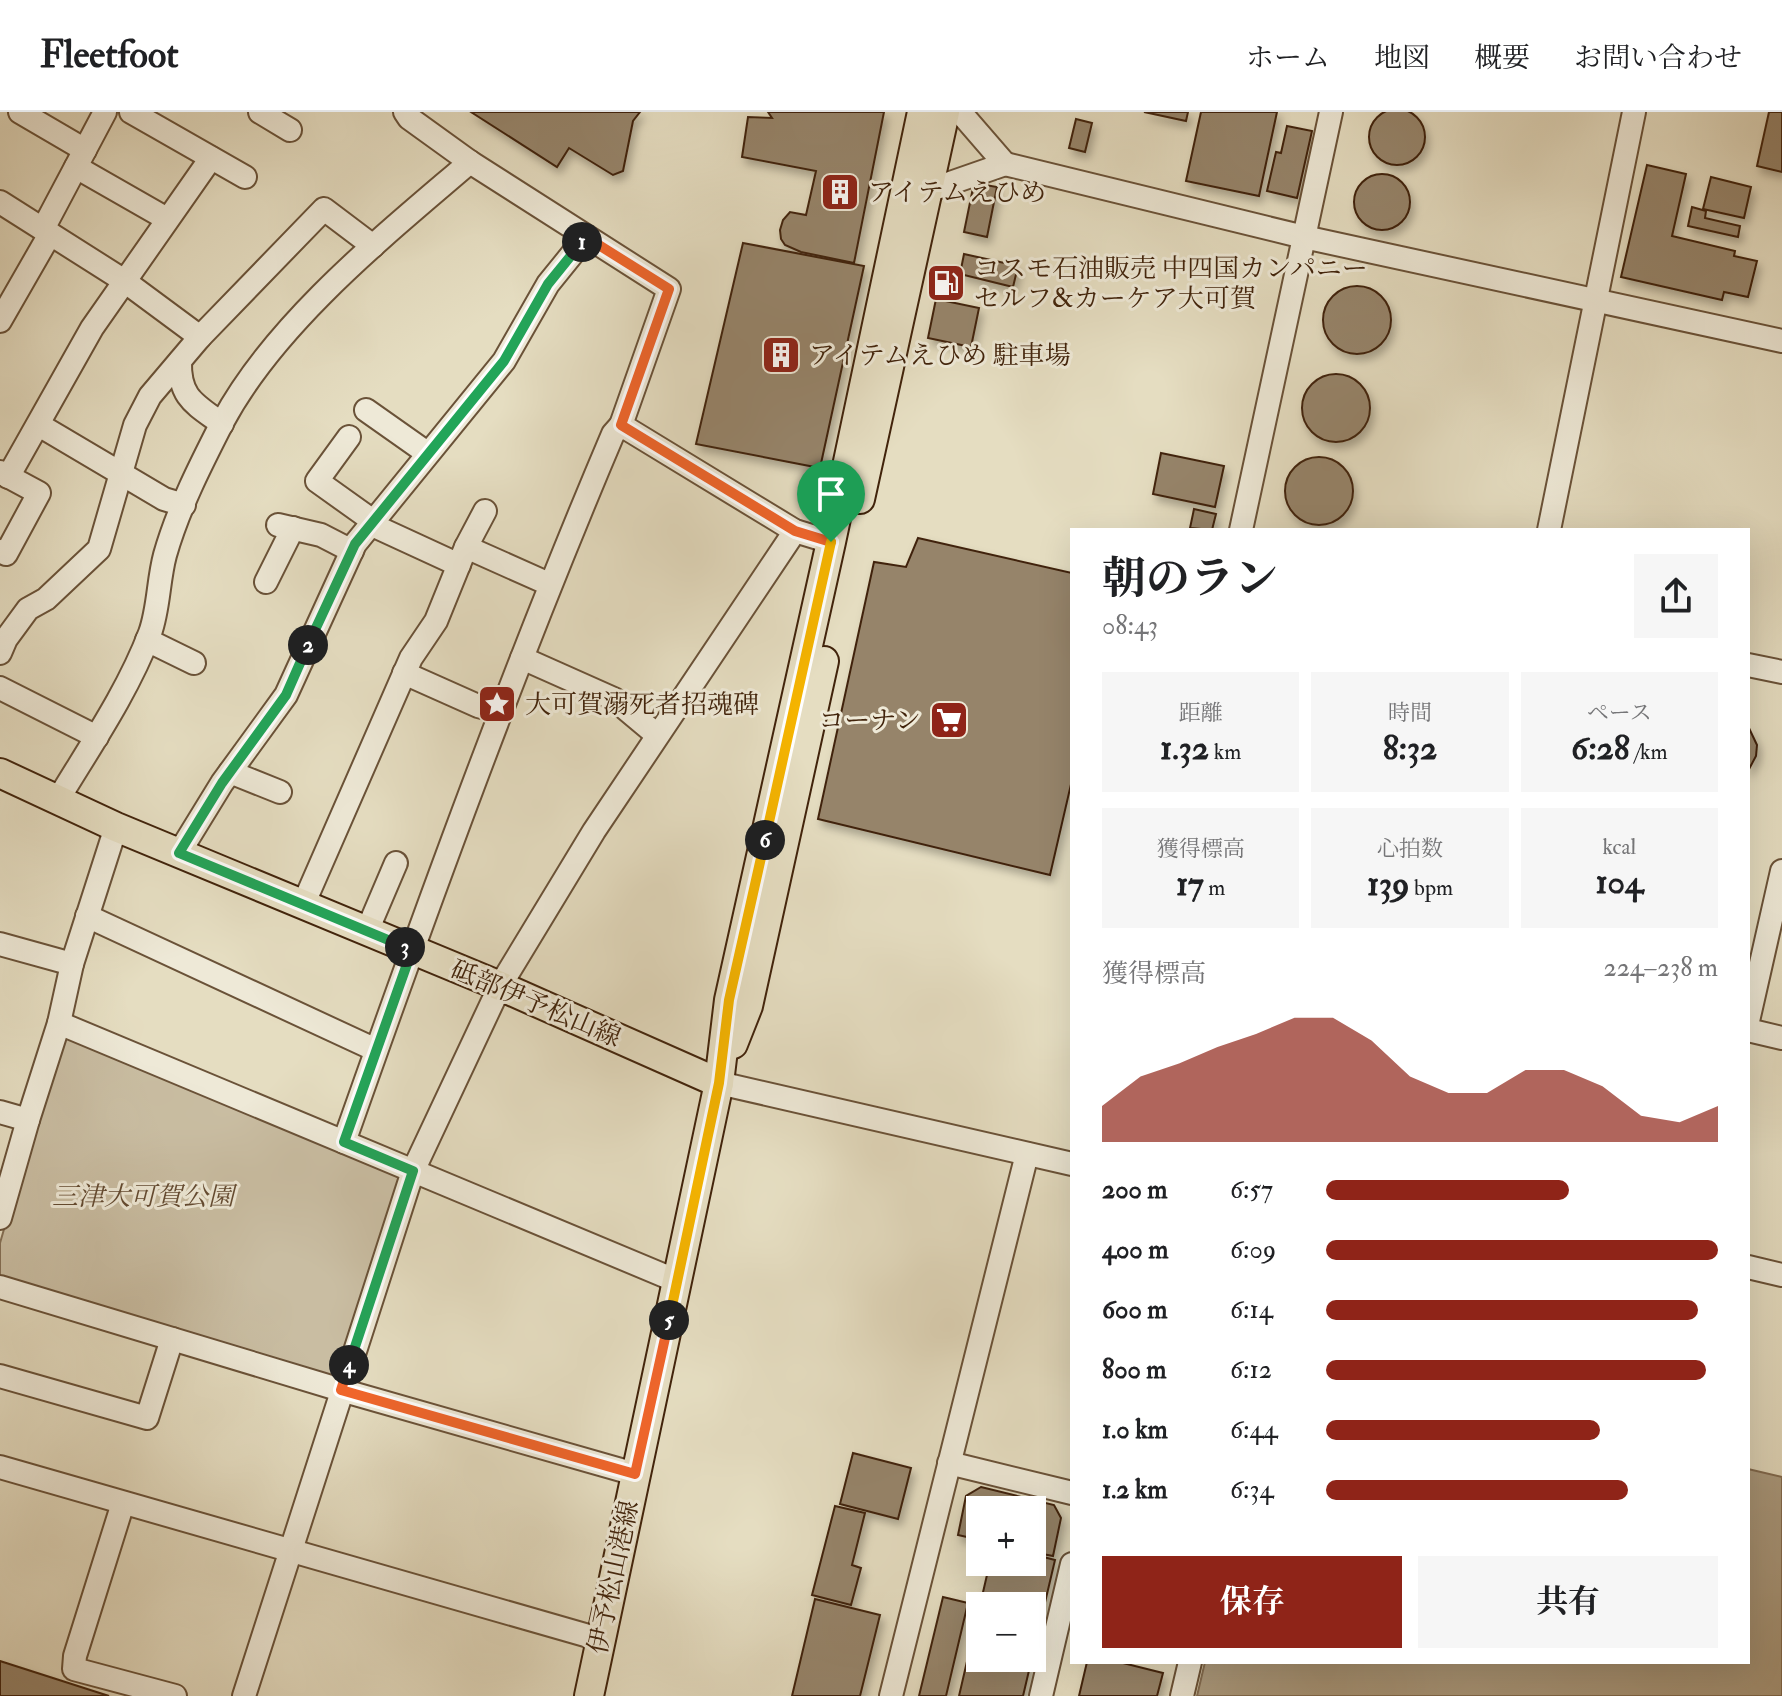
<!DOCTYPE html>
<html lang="ja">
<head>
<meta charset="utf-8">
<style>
  body { margin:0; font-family:"IM FELL Double Pica","Noto Serif JP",serif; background:#f6f6f6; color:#202124; height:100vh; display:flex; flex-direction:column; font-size:30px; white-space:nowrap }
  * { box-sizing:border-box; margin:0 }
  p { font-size:26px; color:#757577 }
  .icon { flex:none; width:44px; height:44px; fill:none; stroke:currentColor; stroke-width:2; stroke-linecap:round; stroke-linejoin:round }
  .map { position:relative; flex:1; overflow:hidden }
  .sheet { position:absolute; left:1070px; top:416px; width:680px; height:1136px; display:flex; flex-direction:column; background:#fff; border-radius:0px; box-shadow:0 8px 32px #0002 }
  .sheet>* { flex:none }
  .tools { position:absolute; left:966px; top:1384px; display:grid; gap:16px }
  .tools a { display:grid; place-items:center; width:80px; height:80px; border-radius:0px; background:#fff; box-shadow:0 8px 32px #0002; font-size:40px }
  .pin { position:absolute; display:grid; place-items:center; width:68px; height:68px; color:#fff; margin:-82px -34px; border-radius:50% 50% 50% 0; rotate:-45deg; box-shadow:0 0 8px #0007 }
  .pin .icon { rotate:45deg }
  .km { position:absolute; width:40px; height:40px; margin:-20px; border-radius:50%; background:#222; color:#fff; font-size:22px; line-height:40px; text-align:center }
  .round { display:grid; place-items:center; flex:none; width:84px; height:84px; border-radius:0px; background:#f6f6f6 }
  .summary { display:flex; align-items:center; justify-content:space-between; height:136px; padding:0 32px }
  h1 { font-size:44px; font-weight:700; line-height:60px }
  .figures { display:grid; grid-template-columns:repeat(3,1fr); gap:12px; height:136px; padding:8px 32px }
  .figures div { display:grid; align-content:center; border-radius:0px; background:#f6f6f6; text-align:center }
  .figures b { font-size:34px; font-weight:700 }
  .figures small { font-size:22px; font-weight:400 }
  .figures p { font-size:22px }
  .chart { height:224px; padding:16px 32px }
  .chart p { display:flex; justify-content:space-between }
  .chart svg { width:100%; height:144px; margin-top:8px; fill:#8f2418; opacity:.7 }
  .primary-button { display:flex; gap:16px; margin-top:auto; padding:16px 32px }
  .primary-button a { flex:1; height:92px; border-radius:0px; background:#8f2418; color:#fff; font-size:32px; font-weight:700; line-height:92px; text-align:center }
  .primary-button a+a { background:#f6f6f6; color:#202124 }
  ul { padding:0 32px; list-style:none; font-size:26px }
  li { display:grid; grid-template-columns:128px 96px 1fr; align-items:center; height:60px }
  li i { height:20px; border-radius:10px; background:#8f2418 }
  header { display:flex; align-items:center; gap:48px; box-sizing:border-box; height:112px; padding:0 40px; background:#fff; border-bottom:2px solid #e0e0e0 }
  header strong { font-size:38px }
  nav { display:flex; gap:44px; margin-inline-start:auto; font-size:28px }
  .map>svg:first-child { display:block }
</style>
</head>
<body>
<header>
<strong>Fleetfoot</strong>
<nav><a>ホーム</a><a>地図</a><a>概要</a><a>お問い合わせ</a></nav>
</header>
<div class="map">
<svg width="1782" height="1584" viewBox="0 0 1782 1584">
  <defs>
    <filter id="shadow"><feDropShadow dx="3.5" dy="6" stdDeviation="4" flood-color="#0004"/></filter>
  </defs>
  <rect width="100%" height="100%" fill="#e5ddc1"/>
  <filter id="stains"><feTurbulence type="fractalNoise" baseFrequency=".0025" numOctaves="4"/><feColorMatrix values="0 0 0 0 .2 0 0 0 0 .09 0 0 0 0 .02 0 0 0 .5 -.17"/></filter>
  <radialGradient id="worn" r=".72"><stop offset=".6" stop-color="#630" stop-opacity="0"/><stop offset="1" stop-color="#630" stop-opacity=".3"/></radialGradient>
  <polygon fill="#c9bda2" stroke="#857056" stroke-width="2" points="62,917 407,1062 338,1271 0,1170 0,1131"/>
  <polygon fill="#ad9e83" stroke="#826d53" stroke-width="2" points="1748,1357 1782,1365 1782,1584 1197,1584 1205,1550 1748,1550"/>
  <g fill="#96846a" stroke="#41230b" stroke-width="2" fill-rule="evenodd" filter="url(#shadow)">
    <circle cx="1397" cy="25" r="28"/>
    <polygon points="471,0 640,0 633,9 623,59 613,63 569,36 557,55"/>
    <polygon points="768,0 884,0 854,151 801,140 785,133 781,127 780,118 783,108 790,100 806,103 816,59 742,45 748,5 772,6"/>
    <polygon points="1144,0 1188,0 1186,9"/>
    <polygon points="1201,0 1277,0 1259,84 1186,69"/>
    <polygon points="1769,0 1782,0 1782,60 1757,54"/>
    <polygon points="1076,7 1092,11 1085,40 1069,36"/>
    <polygon points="1287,14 1312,19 1297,86 1267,79 1276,40 1281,41"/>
    <polygon points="1647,53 1686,62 1672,124 1735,139 1734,144 1757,149 1748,185 1724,180 1722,188 1621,165"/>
    <circle cx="1382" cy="90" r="28"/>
    <polygon points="1711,65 1751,75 1744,106 1703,97"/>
    <polygon points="974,71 997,75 987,125 964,120"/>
    <polygon points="1692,95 1706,99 1705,106 1740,114 1738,125 1688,114"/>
    <polygon points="743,131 864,154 820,356 696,332"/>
    <polygon points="964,142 1018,154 1013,175 960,162"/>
    <circle cx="1357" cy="208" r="34"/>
    <polygon points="936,187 979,196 971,235 928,226"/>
    <circle cx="1336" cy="296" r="34"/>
    <polygon points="1161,341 1224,354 1215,395 1153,382"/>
    <circle cx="1319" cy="379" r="34"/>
    <polygon points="1194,397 1216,402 1212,418 1190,416"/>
    <polygon points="918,426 1072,461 1072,668 1050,763 818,707 874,450 906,455"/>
    <polygon points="1748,614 1757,633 1756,644 1748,659"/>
    <polygon points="853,1341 911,1356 898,1407 840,1392"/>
    <polygon points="981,1375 1054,1393 1061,1406 1053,1444 1032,1440 1032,1398 980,1398 980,1428 958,1423 966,1384"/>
    <polygon points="835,1394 865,1401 852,1453 861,1456 851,1493 812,1483"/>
    <path d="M1032,1442L1055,1448L1023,1584H959L990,1450H1032ZM980,1494H1032V1546H980Z"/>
    <polygon points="943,1485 968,1491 946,1584 919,1584"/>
    <polygon points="815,1487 880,1503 860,1584 792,1584"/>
    <polygon points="0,1549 109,1584 0,1584"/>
    <polygon points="1087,1550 1119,1550 1163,1561 1157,1584 1079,1584"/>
  </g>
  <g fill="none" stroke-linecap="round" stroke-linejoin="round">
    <g stroke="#6a5238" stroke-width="26">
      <g id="minor">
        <polyline points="20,0 85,38"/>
        <polyline points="131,0 245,65"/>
        <polyline points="260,0 290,18"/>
        <polyline points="405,0 409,6 470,50 669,177 621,313 795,419 831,430"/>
        <polyline points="1005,52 1304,125 1782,229"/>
        <polyline points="76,55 167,107"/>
        <polyline points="928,75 939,75 1005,52 960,0"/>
        <polyline points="0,90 123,168 200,225 150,284 135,313 99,437 46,487 28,497 6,527 0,541"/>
        <polyline points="43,117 105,0"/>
        <polyline points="0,209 50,122"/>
        <polyline points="200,225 324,97 373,134"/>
        <path d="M180,249C179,286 195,292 222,312"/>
        <polyline points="366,298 427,341"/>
        <polyline points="39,313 164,387 184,393"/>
        <polyline points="349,325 317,369 373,409"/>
        <polyline points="0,360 39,381 6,442 0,439"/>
        <polyline points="8,365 92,216 211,46"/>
        <polyline points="370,412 459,453"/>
        <polyline points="278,413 321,423 352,439"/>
        <polyline points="1241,418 1331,0"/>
        <polyline points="1549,418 1634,0"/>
        <polyline points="466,435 549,472"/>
        <polyline points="266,470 293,416"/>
        <polyline points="147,528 194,551"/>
        <polyline points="522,546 614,587 657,623"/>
        <polyline points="1748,553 1782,560"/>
        <polyline points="404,561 478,594 501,600"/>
        <polyline points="0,576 97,625"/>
        <polyline points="230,660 280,680"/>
        <path d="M59,686C91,633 128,579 150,521C159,496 158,469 165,443C178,397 201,352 223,309C276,210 385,123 470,50"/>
        <polyline points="179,741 222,671 286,583 355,432 504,249 548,172 586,125"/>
        <polyline points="303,793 411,546 436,509 466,435 485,399"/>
        <polyline points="87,804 376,938"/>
        <polyline points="367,819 396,751"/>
        <polyline points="0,832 72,852"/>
        <polyline points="1748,909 1782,759"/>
        <polyline points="59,911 677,1169"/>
        <polyline points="1748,918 1782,926"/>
        <polyline points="719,971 1072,1052"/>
        <polyline points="0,1000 28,1008"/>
        <path d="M344,1030C428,792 514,555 613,322L621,313"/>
        <polyline points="0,1106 28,1008 59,911 72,852 116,715"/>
        <polyline points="1748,1155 1782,1163"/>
        <polyline points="0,1175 341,1278 635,1362"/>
        <polyline points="0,1264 147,1306 172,1227"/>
        <polyline points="949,1351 1072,1381"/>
        <polyline points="0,1355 599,1527"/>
        <polyline points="123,1391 75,1544 74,1557 175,1584"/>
        <polyline points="244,1584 413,1059 500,874 594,719 795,419"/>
        <polyline points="891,1584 1027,1042"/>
        <polyline points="1041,1584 1072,1452"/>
        <polyline points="1182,1584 1190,1550"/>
      </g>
    </g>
    <g stroke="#41230b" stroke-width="32">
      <g id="major">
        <polyline points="860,387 945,0"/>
        <polyline points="0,661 116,715 500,874 719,971"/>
        <polyline points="733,932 748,894 824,549"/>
        <polyline points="589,1584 719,971 729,888 831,430 922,0"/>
      </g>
    </g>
    <use href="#minor" stroke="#eee9d7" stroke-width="22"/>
    <use href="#major" stroke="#e5ddc1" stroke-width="28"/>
  </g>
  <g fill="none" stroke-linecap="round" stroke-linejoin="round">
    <g stroke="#fff" stroke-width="16">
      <polyline id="split-1" points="582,130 586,125 669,177 621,313 795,419 831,430"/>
    </g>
    <g stroke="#fff" stroke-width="16">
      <polyline id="split-2" points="308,533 355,432 504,249 548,172 582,130"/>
    </g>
    <g stroke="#fff" stroke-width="16">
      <polyline id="split-3" points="308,533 286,583 222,671 179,741 405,835"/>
    </g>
    <g stroke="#fff" stroke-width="16">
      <polyline id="split-4" points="349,1253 413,1059 344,1030 412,838 405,835"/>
    </g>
    <g stroke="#fff" stroke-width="16">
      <polyline id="split-5" points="349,1253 341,1278 635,1362 669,1208"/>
    </g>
    <g stroke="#fff" stroke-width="16">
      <polyline id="split-6" points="669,1208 719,971 729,888 765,728"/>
    </g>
    <g stroke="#fff" stroke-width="16">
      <polyline id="split-7" points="765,728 831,430"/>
    </g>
    <use href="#split-1" stroke="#f0652b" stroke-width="10"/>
    <use href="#split-2" stroke="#22a559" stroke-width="10"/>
    <use href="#split-3" stroke="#22a559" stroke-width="10"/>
    <use href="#split-4" stroke="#22a559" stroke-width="10"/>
    <use href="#split-5" stroke="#f0652b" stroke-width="10"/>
    <use href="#split-6" stroke="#f5b400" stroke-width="10"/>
    <use href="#split-7" stroke="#f5b400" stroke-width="10"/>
  </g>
  <defs>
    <g id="building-square" transform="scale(2)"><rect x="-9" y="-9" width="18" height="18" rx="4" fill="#8f2418" stroke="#eee9d7"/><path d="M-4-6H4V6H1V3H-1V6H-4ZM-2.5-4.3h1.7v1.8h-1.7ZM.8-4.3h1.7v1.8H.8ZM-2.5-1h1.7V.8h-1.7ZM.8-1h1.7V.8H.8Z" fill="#fff"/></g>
    <g id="fuel-square" transform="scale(2)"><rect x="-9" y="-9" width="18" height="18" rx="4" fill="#8f2418" stroke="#eee9d7"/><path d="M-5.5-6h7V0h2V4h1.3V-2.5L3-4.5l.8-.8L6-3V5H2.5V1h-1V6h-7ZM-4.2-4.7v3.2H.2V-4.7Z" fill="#fff"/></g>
    <g id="sight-square" transform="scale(2)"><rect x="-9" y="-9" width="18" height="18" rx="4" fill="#8f2418" stroke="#eee9d7"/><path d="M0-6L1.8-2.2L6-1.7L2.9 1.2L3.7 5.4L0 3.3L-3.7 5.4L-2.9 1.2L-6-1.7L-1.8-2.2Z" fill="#fff"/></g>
    <g id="supermarket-square" transform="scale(2)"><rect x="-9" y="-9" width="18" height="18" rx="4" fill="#8f2418" stroke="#eee9d7"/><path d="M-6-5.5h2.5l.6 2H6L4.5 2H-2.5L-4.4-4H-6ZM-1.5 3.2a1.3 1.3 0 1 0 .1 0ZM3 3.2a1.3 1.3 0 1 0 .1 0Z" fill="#fff"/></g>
  </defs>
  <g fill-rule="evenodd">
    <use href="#building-square" x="840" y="80"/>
    <use href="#fuel-square" x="946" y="171"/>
    <use href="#building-square" x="781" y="243"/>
    <use href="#sight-square" x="497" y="592"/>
    <use href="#supermarket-square" x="949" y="608"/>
  </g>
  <g text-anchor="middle" stroke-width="6" stroke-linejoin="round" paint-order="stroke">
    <g font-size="26" fill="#41230b" stroke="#eee9d7" text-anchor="start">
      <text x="868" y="89">アイテムえひめ</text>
      <text x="974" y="165">コスモ石油販売 中四国カンパニー<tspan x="974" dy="30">セルフ&amp;カーケア大可賀</tspan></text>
      <text x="809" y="252">アイテムえひめ 駐車場</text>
      <text x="525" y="601">大可賀溺死者招魂碑</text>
      <text x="921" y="617" text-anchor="end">コーナン</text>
    </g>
    <g font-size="26" fill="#41230b" stroke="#eee9d7">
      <text transform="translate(536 891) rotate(23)" y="9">砥部伊予松山線</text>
      <text transform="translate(613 1465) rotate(-78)" y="9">伊予松山港線</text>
    </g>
    <g font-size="26" font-style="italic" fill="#634a31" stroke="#eee9d7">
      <text x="143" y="1093">三津大可賀公園</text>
    </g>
  </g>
  <rect width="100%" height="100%" filter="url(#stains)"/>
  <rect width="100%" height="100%" fill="url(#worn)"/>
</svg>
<div class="tools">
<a>+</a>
<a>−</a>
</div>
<div class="pin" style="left:831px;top:430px;background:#1e9e55"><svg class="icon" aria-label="arrive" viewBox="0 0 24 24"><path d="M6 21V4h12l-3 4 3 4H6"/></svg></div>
<b class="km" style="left:582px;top:130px">1</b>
<b class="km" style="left:308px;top:533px">2</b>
<b class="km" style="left:405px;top:835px">3</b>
<b class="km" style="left:349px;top:1253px">4</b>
<b class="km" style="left:669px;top:1208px">5</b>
<b class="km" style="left:765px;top:728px">6</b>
<section class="sheet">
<div class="summary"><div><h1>朝のラン</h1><p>08:43</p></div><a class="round"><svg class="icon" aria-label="share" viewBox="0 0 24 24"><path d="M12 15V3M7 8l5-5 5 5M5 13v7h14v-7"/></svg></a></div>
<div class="figures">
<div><p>距離</p><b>1.32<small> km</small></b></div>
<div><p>時間</p><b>8:32</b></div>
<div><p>ペース</p><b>6:28<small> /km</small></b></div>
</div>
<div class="figures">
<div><p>獲得標高</p><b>17<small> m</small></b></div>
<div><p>心拍数</p><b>139<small> bpm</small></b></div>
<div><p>kcal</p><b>104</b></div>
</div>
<div class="chart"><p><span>獲得標高</span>224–238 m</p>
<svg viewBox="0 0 160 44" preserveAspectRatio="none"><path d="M0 44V33L10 24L20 20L30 15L40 11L50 6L60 6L70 13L80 24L90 29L100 29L110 22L120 22L130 27L140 36L150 38L160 33V44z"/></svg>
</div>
<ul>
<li><b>200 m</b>6:57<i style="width:62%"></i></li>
<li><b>400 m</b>6:09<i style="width:100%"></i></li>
<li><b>600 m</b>6:14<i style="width:95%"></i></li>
<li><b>800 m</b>6:12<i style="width:97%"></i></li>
<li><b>1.0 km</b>6:44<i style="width:70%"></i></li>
<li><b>1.2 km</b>6:34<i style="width:77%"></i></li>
</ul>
<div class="primary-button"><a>保存</a><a>共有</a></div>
</section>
</div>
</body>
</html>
